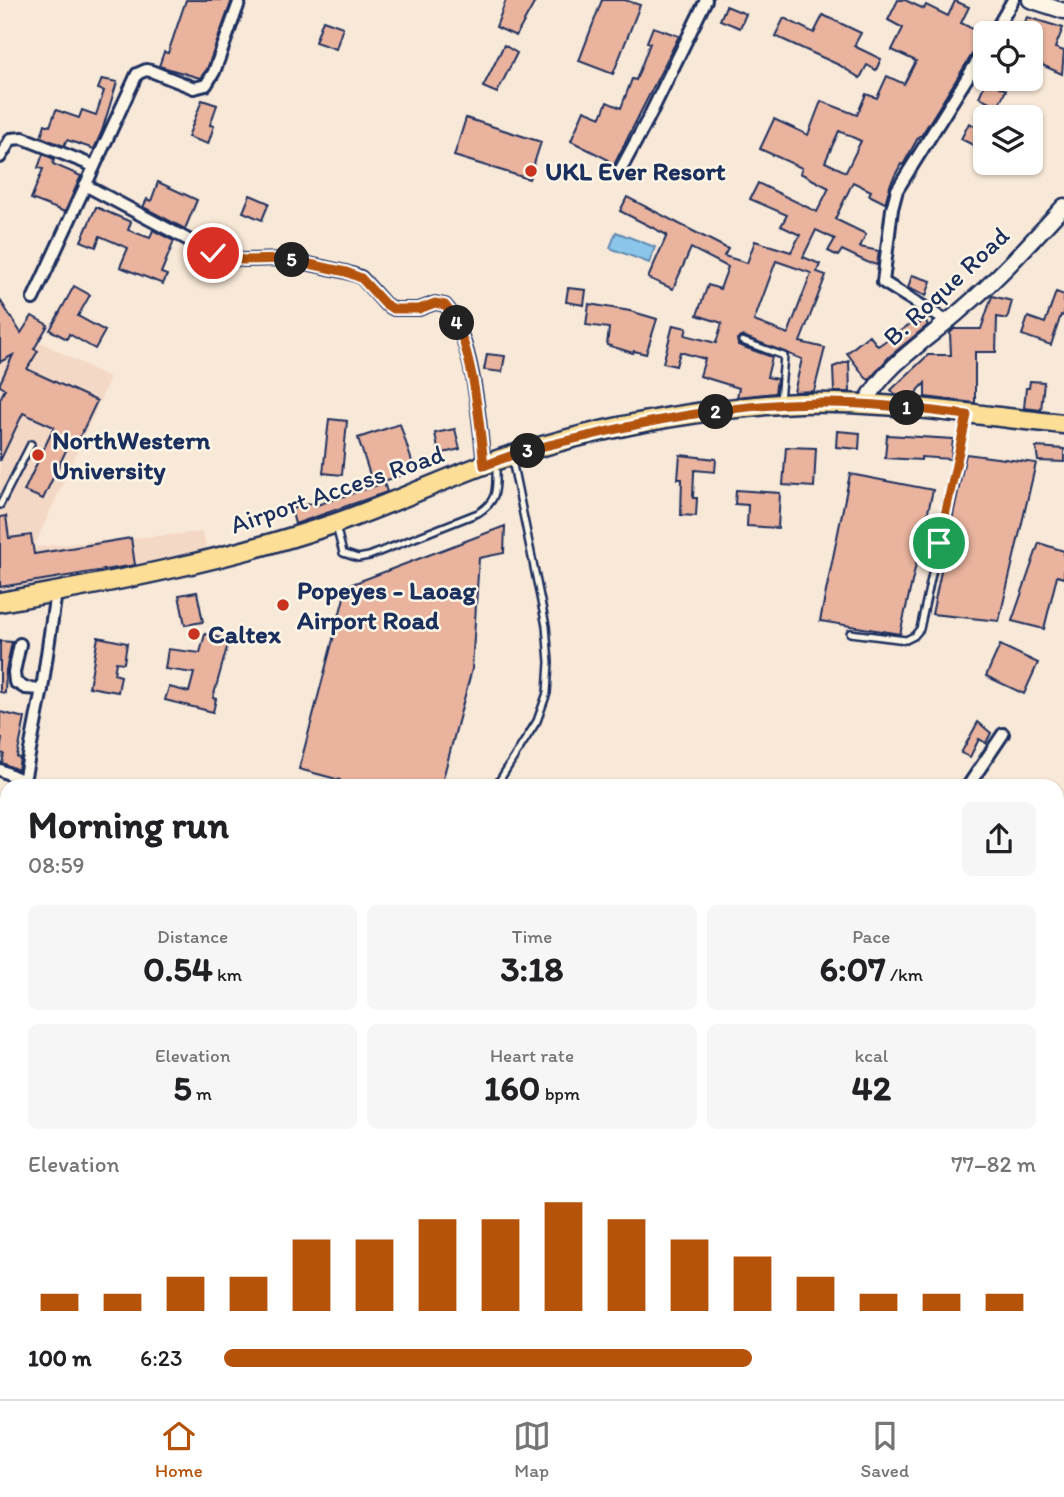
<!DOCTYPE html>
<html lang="en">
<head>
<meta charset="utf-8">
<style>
  body { margin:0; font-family:Itim,sans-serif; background:#f6f6f6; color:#202124; height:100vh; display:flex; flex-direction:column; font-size:26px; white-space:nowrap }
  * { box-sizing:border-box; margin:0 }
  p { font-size:23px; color:#757577 }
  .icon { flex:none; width:38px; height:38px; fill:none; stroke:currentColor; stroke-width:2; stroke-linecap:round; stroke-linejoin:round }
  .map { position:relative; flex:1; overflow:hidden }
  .side { position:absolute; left:0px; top:779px; width:1064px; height:621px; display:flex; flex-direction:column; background:#fff; border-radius:21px 21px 0 0; box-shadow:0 2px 5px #0004 }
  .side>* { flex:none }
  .fabs { position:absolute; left:973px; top:21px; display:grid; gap:14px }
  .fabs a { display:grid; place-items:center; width:70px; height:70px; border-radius:10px; background:#fff; box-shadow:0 2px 5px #0004; font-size:35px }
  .pin { position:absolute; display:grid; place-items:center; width:60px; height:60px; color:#fff; margin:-30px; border:4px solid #fff; border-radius:50%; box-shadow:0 2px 7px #0007 }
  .km { position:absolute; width:35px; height:35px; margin:-18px; border-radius:50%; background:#222; color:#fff; font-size:19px; line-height:35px; text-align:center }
  .round { display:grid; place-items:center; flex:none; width:74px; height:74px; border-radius:10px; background:#f6f6f6 }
  .head { display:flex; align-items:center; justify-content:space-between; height:119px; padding:0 28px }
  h1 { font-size:38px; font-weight:700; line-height:52px }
  .stats { display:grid; grid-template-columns:repeat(3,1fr); gap:10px; height:119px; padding:7px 28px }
  .stats div { display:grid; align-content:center; border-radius:10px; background:#f6f6f6; text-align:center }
  .stats b { font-size:35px; font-weight:700 }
  .stats small { font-size:19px; font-weight:400 }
  .stats p { font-size:19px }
  .chart { height:196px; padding:14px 28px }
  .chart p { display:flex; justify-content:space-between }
  .chart svg { width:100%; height:126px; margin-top:7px; stroke:#b45309; stroke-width:6 }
  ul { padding:0 28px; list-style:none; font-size:23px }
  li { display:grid; grid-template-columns:112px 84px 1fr; align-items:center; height:52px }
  li i { height:18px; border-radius:9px; background:#b45309 }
  .tabs { display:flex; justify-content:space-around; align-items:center; height:98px; border-top:2px solid #e0e0e0; background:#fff; font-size:19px; color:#757577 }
  .tabs a { display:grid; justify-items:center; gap:4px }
  .tabs .active { color:#b45309 }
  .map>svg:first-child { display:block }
</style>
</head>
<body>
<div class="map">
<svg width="1064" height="1399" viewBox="0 0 1064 1399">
  <rect width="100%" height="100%" fill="#f8e8d7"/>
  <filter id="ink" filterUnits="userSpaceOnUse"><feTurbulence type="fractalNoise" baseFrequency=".0143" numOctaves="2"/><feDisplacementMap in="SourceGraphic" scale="14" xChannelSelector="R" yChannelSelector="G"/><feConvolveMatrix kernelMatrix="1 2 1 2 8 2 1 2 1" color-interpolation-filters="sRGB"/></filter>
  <g filter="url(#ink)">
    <polygon fill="#f4d8c6" points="0,306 6,309 21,332 110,378 34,547 202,532 207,549 113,572 0,592"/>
    <polygon fill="#8bc5ea" stroke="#5e89b2" stroke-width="2" points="616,232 655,247 649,263 610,248"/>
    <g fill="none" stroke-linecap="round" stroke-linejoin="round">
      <g stroke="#5e89b2" stroke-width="3.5">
        <polyline points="1057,1249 1064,1250"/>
        <polyline points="507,1399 519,1393"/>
      </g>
    </g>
    <g fill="#e9b39e" stroke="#1b2f5e" stroke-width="2" fill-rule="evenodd">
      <polygon points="186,0 232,0 207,69 200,78 159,66 164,52 168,53"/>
      <polygon points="506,0 536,0 516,36 496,27"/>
      <polygon points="602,0 625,0 640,5 613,74 579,61"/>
      <path d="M898,0H905L924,9L926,5L948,16L955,1L969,7L961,23L985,35V39L978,45L921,136H919L903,165L901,164L891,183L885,203L869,195L871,191L853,182L835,219L866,234L860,247L879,251L877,265L867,262L842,250L838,256L828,251L835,239L816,230L803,257L820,264L817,272L826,275L800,342L825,348L814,391L794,392L802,359L743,336L737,339L738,345L772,357L767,377L777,379L775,393L737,397L739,388L700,376L705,359L680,352L676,366L663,363L673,325L687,328L685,335L716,343L722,323L697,315L708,285L720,289L728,267L691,248L673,289L648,278L667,235L620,211L627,197L728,249L724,256L747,263L755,241L791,252L800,235L781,226L787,215L750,199L758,183L817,212L829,188L800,173L802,168L760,149L774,119L808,135L821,101L857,115L866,94L877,98L887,76L904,84L916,61L892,50L903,28L888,20ZM839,131L861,141L846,172L825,162ZM776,261L811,273L788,334L754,321Z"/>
      <polygon points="726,6 746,14 740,28 720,20"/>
      <polygon points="823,15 861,33 854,46 881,59 876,70 867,65 860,78 839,65 775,36 784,18 814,33"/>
      <polygon points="1027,17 1063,28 1055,48 1064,51 1062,74 1031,60 1031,33 1021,32"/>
      <polygon points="323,20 343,27 336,49 315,42"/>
      <polygon points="653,27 679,36 614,165 605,158 571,141 584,110 601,117 607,102 621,108 632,79 636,80 650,43 647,42"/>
      <polygon points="504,45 517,53 497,93 483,87"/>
      <polygon points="102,79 117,82 102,131 94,149 67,140 64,146 41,137 45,124 50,126 56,110 79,118 82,110 96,115 104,91 98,89"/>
      <polygon points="987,79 999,79 996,85 1006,90 998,106 979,97"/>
      <polygon points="202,100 217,105 210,125 214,126 208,144 188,137"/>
      <polygon points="466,118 541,142 529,179 454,156"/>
      <polygon points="969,123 985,131 985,151 961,139"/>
      <polygon points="43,154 54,159 53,164 81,176 65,212 31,199 43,169 38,168"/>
      <polygon points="158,182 197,200 185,229 143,207 147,199 151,201"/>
      <polygon points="250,195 269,203 262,220 243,212"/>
      <polygon points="96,207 131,222 128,230 150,238 153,230 174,241 161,273 167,275 163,284 120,267 128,248 100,236 96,247 81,241"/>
      <polygon points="912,275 931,281 926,296 908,288"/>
      <polygon points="74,286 90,295 78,316 105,331 95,349 69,334 67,339 50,330"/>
      <polygon points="568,288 586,290 584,305 566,302"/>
      <polygon points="1056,292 1064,295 1064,316 1061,315 1051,345 1022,335 1028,317 1045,323"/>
      <polygon points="992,296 1012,301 1007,319 997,317 996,352 975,352 975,403 925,397 925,383 913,396 896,395 891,390 928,355 951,355 950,333 954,329 981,329"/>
      <polygon points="0,300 21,333 32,316 48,325 34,349 38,351 27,369 97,401 76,445 70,442 43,499 24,491 54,427 23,413 0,461 0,399 5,389 0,386 0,383 13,355 0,362"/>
      <polygon points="589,304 630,311 657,319 646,354 634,351 633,353 607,345 609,328 586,325"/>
      <polygon points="919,318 916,326 925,320 928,325 889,357 869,380 866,378 847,353 869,335 878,346"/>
      <polygon points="487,354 505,356 502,372 484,370"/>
      <polygon points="849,361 850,392 834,392 833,367"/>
      <polygon points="1030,381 1044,382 1041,410 1024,408 1026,388 1029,388"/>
      <polygon points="329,419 347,421 342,475 323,473"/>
      <polygon points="400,424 415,471 387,480 371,478 358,438"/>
      <polygon points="455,429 460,449 439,454 435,433"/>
      <polygon points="837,431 860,433 859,449 836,447"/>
      <polygon points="887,435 953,439 951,459 921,457 921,460 885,458"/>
      <polygon points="786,447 816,448 814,487 783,485"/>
      <polygon points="1036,447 1064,449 1064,462 1038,461"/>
      <polygon points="966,454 1036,463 999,621 932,614"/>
      <polygon points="680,455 716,459 715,472 695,470 694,472 693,498 697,498 696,516 681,515 682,479 678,479"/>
      <polygon points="850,474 933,490 900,634 820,621"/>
      <polygon points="384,483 387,492 295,524 291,509 313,503 314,506"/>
      <polygon points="736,490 780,493 778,528 747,526 748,505 735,504"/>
      <polygon points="6,516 9,538 31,535 34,554 131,538 135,565 0,587 0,517"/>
      <polygon points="505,526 504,553 479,558 472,669 441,786 339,786 340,780 299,769 347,586"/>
      <polygon points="1039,543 1064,551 1064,578 1057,576 1044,629 1012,621"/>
      <polygon points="197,592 203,622 185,625 179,595"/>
      <polygon points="205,634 229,640 213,698 216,699 213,712 165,700 169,687 189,692 194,673 165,669 168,649 200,653"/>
      <polygon points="98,637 127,643 124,663 116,662 114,674 121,676 118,692 89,687"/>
      <polygon points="0,641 12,642 6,670 5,693 0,692"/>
      <polygon points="1000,645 1038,663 1024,694 986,676"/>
      <polygon points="0,712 25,718 17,757 20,758 18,770 2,763 4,754 0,753 2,738 0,738"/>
      <polygon points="978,722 991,733 986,743 979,739 970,757 961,753"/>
    </g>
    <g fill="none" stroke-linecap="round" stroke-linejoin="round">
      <g stroke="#1b2f5e" stroke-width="10">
        <g id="service">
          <polyline points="742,341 784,356 780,401"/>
          <polyline points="0,505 31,444"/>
          <path d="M336,526L343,553L358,558L369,556L478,513C499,500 496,488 496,465"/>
          <polyline points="850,633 906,640 914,636 920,629 966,418"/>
          <polyline points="496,786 537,721 547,693 549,662 546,626 512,460"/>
        </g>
      </g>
      <g stroke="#1b2f5e" stroke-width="16">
        <g id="minor">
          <polyline points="994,33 1013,0"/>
          <polyline points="0,157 11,139 23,138 94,166"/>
          <polyline points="621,169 648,119 706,0"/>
          <path d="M85,185L213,253L243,260L287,259L346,272L361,277L385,304L394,309H419L435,303L445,305C473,335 480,425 484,466"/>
          <polyline points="33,299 137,74 146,70 151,71 194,88 206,85 214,72 240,0"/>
          <polyline points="948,322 883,282 892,209 897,190 985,49"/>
          <polyline points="20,644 14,672 15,682 25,688 42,689"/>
          <polyline points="0,770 24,781"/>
          <polyline points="23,786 42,689 56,592"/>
          <polyline points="968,786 1003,734"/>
          <polyline points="0,883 7,855"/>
          <polyline points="1057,895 1064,880"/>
          <polyline points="0,900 7,903"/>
          <polyline points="1057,910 1064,916"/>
          <polyline points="1057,991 1064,981"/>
          <polyline points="0,1106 7,1108"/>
          <polyline points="1057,1379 1064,1367"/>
          <polyline points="1046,1399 1049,1393"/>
        </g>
      </g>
      <g stroke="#1b2f5e" stroke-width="19">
        <g id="tertiary">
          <polyline points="1030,0 1064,11"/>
          <path d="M865,404C885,364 929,339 961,310C998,279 1031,242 1064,206"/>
        </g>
      </g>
      <g stroke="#1b2f5e" stroke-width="23">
        <path id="primary" d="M0,602C113,582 228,560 336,523C392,504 445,478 500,459C589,430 686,411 780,404C874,398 970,415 1064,424"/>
      </g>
      <use href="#service" stroke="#fcf5e5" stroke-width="5"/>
      <use href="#minor" stroke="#fcf5e5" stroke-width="10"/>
      <use href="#tertiary" stroke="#fcf5e5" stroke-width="14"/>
      <use href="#primary" stroke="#fdde96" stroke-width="18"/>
    </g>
  </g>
  <g fill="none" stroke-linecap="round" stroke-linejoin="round" filter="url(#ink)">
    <g stroke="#fff" stroke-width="14">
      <path id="route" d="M213,253L243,260L287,259L346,272L361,278L385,304L394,309H419L435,303L445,305C472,335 480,425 484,466C518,451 556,443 592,435C665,417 743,404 818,403C868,402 918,409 967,415L939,543"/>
    </g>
    <use href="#route" stroke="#b45309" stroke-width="9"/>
  </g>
  <g fill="#c8321e" stroke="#fcf5e5" stroke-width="2.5">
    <circle cx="531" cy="171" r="7"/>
    <circle cx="38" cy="455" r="7"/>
    <circle cx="283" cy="605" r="7"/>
    <circle cx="194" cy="634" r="7"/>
  </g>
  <g text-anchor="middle" stroke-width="5" stroke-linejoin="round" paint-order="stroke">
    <g font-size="26" font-weight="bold" fill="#1b2f5e" stroke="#fcf5e5" text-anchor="start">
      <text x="545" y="180">UKL Ever Resort</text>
      <text x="52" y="449">NorthWestern<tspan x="52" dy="30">University</tspan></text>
      <text x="297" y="599">Popeyes - Laoag<tspan x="297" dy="30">Airport Road</tspan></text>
      <text x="208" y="643">Caltex</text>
    </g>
    <g font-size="26" fill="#1b2f5e" stroke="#fcf5e5">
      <text transform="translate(946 286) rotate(-43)" y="9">B. Roque Road</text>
      <text transform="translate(337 489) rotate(-19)" y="9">Airport Access Road</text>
    </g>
  </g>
</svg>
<div class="fabs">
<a><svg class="icon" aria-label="locate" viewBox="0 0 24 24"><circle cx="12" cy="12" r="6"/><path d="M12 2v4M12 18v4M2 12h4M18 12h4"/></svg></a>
<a><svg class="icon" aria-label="layers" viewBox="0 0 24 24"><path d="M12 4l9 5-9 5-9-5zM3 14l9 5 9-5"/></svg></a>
</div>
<div class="pin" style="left:939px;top:543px;background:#1e9e55"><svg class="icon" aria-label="arrive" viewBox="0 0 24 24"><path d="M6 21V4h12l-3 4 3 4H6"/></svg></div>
<div class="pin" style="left:213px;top:253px;background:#d93025"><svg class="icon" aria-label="check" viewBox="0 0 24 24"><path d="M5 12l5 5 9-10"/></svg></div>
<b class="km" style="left:907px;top:408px">1</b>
<b class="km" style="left:716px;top:412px">2</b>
<b class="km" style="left:528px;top:451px">3</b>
<b class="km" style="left:457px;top:323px">4</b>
<b class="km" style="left:292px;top:260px">5</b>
<section class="side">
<div class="head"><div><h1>Morning run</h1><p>08:59</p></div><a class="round"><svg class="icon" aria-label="share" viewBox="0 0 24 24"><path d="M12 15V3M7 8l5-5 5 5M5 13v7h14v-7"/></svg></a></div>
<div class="stats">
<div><p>Distance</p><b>0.54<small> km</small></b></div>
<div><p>Time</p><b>3:18</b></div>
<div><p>Pace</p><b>6:07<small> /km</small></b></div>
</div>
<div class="stats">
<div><p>Elevation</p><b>5<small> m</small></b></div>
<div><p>Heart rate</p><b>160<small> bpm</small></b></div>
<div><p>kcal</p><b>42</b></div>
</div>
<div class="chart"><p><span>Elevation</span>77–82 m</p>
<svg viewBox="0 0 160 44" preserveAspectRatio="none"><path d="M5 44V38M15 44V38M25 44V32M35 44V32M45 44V19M55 44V19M65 44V12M75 44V12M85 44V6M95 44V12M105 44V19M115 44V25M125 44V32M135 44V38M145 44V38M155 44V38"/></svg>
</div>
<ul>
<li><b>100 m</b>6:23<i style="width:65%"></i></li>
</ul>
</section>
</div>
<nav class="tabs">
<a class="active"><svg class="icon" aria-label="home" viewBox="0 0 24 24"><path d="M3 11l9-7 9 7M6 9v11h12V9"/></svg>Home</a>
<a><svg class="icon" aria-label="map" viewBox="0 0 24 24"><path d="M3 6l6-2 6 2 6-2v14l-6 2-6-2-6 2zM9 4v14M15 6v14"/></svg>Map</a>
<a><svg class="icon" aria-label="saved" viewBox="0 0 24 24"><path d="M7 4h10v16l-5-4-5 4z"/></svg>Saved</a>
</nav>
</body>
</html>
